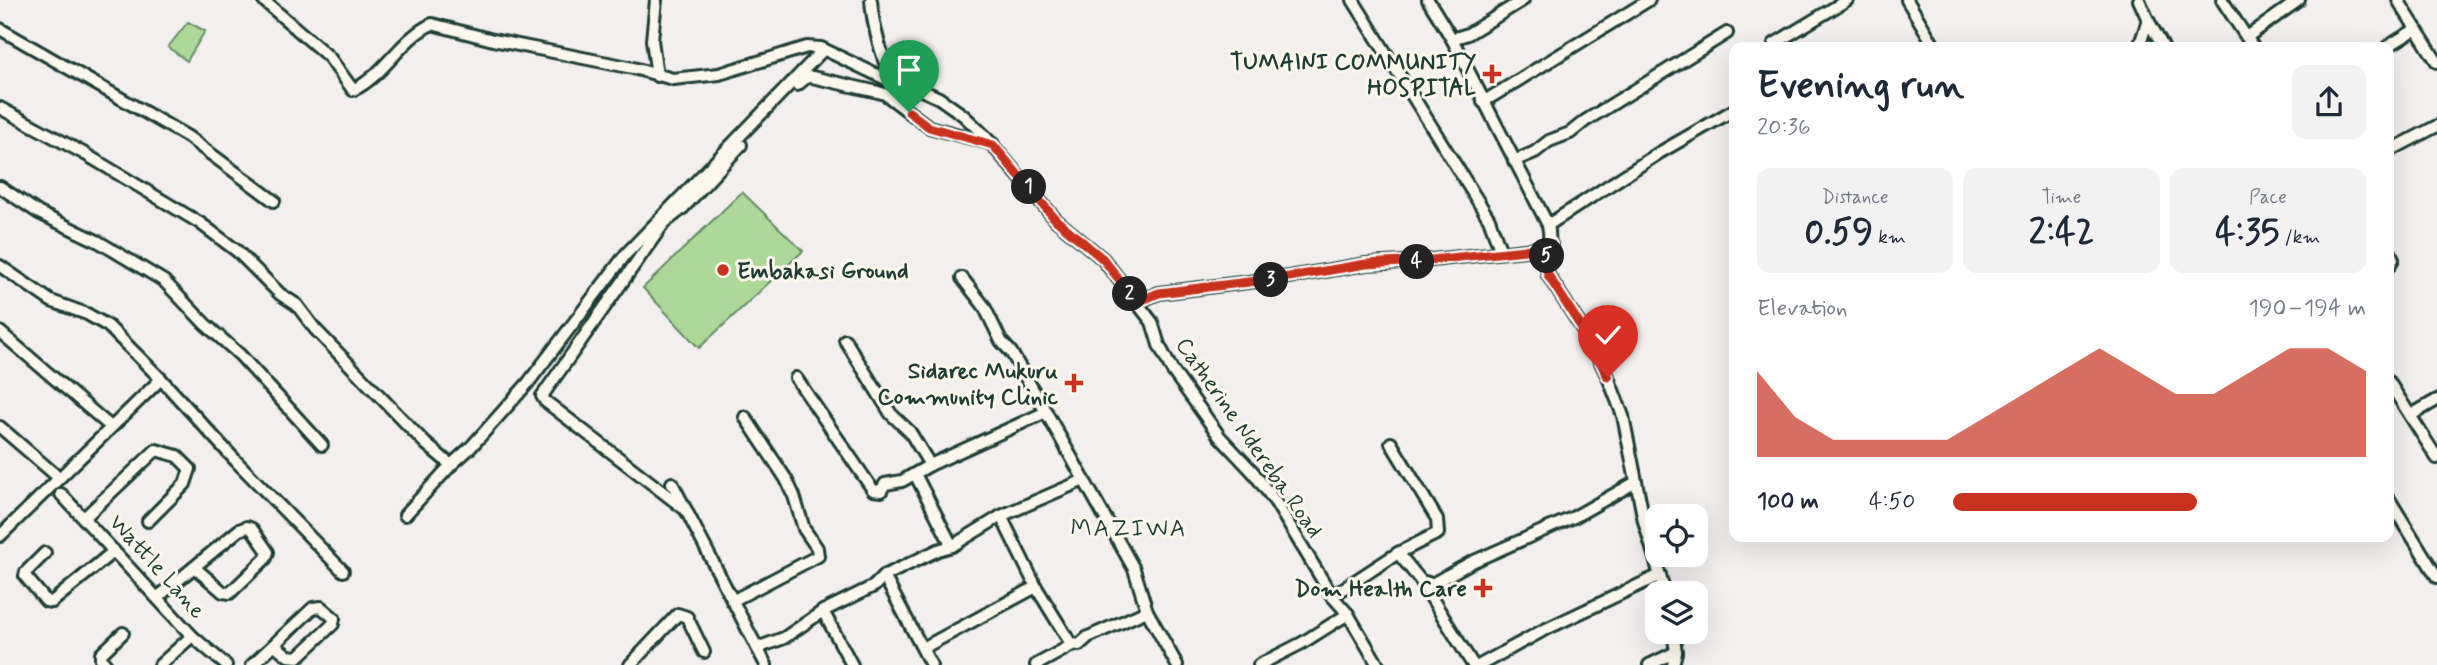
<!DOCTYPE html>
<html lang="en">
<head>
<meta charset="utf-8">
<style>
  body { margin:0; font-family:Mynerve,sans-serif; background:#f2f2f3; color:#1f2937; height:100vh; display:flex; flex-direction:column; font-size:26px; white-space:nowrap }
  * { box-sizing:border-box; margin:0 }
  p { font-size:23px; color:#747a83 }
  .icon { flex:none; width:38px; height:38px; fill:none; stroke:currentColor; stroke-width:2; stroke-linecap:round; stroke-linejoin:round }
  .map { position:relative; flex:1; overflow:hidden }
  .drawer { position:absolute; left:1729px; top:42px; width:665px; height:500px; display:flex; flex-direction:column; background:#fff; border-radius:14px; box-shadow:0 7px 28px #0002 }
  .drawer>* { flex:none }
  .tools { position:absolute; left:1645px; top:504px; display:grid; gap:14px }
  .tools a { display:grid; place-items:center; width:63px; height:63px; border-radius:14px; background:#fff; box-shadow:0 7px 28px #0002; font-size:35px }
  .pin { position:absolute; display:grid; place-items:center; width:60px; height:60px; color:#fff; margin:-72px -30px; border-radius:50% 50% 50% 0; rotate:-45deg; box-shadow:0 0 7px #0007 }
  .pin .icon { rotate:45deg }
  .km { position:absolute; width:35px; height:35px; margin:-18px; border-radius:50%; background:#222; color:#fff; font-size:19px; line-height:35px; text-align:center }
  .round { display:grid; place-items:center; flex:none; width:74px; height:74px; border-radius:14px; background:#f2f2f3 }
  .overview { display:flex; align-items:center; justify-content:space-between; height:119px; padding:0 28px }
  h1 { font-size:38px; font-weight:700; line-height:52px }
  .figures { display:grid; grid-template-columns:repeat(3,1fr); gap:10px; height:119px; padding:7px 28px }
  .figures div { display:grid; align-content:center; border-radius:14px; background:#f2f2f3; text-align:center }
  .figures b { font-size:35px; font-weight:700 }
  .figures small { font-size:19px; font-weight:400 }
  .figures p { font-size:19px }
  .chart { height:196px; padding:14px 28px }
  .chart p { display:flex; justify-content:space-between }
  .chart svg { width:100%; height:126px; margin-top:7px; fill:#c8321e; opacity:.7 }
  ul { padding:0 28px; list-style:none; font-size:23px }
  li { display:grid; grid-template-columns:112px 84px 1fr; align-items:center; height:52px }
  li i { height:18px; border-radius:9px; background:#c8321e }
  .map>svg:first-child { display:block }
</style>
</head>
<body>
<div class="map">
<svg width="2437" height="665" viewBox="0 0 2437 665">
  <rect width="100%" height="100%" fill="#f2efee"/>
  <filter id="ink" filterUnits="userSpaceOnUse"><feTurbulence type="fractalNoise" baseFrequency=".0143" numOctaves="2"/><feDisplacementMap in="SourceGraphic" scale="14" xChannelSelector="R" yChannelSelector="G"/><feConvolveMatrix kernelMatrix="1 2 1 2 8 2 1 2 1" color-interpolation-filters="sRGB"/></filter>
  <g filter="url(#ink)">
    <g fill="#acd997" stroke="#668b66" stroke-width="2">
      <polygon points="188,22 205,31 187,61 168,47"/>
      <polygon points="742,192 803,251 699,348 643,288"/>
    </g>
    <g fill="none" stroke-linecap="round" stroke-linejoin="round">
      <g stroke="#1f3d34" stroke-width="16">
        <g id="minor">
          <path d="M263,0L329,57L353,90C385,75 400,39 432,24L493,40L633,68L673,79L719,74L807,47L821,48L892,82L917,88L939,98L963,115L984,135L1056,220L1103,259L1152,322L1159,345L1172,370L1220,437L1253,472L1276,503L1332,596L1348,614L1378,665"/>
          <polyline points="656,0 652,40 657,76"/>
          <path d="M871,0C873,29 882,55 892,82"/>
          <polyline points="1353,0 1489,219 1501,252"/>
          <path d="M1428,0L1452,39L1548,225C1553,245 1544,256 1548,275L1592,344L1608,377L1623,416L1644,521L1665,593"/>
          <polyline points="1907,0 1935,47"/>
          <polyline points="2139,0 2148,20 2139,47"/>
          <polyline points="2222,0 2253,47"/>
          <polyline points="2398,0 2437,62"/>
          <polyline points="2148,20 2163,47"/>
          <polyline points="0,29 188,137 274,201"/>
          <polyline points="2247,37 2299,0"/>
          <polyline points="1452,39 1468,34 1523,0"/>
          <polyline points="1774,44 1847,0"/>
          <polyline points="2387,47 2416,29"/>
          <polyline points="797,85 807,77 812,77 878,92 885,94 929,127 993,144"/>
          <polyline points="1483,102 1649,0"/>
          <polyline points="0,108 85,154 200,223 237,251 280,294 297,305 315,329 426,444 451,465 471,447 528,383 626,254 823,50"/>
          <polyline points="2389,151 2437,126"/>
          <polyline points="1514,161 1535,152 1549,141 1570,133 1585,121 1727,33"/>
          <polyline points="0,187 39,213 99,242 164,281 205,324 240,355 322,445"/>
          <polyline points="1548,225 1659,153 1734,110"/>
          <polyline points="2389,250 2393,259 2389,266"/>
          <polyline points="0,266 51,301 87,314 108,326 161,379 236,461 343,571"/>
          <polyline points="962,278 984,306 1001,341 1011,352 1046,412"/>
          <polyline points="1137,302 1159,293 1289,277 1366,264 1422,261 1525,250 1551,244"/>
          <polyline points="0,332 111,427"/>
          <polyline points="845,340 891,414 910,432 930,465"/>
          <polyline points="796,378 873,490 881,491 885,484 902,481 930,465 1046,412 1084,480"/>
          <polyline points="2389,382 2437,458"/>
          <polyline points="2411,415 2437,400"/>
          <polyline points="0,427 58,477"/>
          <polyline points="1391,443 1437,519 1438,533 1398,553"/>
          <polyline points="915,474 952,546"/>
          <polyline points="672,483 766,665"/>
          <polyline points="61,494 192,636 226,665"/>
          <polyline points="2389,499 2437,577"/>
          <polyline points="686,510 545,401 542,396 664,223 682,209 741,145"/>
          <polyline points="405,515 451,465"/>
          <polyline points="1001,516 1036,587"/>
          <polyline points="85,517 156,450 177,456 190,469 185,484 148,521"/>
          <polyline points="0,536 161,379"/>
          <polyline points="45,553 26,572 25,576 46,601 52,602 114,551"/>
          <polyline points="884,576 931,665"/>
          <polyline points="1421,581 1473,665"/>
          <polyline points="1332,596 1398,553 1421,581 1432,584 1472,562 1574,517 1636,482"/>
          <polyline points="158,597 239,530 247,527 252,529 268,552 266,558 230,593 223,592 194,567"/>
          <polyline points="732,601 818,556 817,548 804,529 794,496 786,479 745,417"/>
          <polyline points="823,611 852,665"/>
          <polyline points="757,648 784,638 823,611 874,586 884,576 938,550 952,546 1001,516 1084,480 1134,569 1147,611 1177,665"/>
          <polyline points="923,648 1036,587 1071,644 1079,645 1088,637 1147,611"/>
          <polyline points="106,665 101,659 101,654 123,633"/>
          <polyline points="160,665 192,636"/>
          <polyline points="252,665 313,608 321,607 334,618 333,624 298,657 288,656 275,645"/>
          <polyline points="630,665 678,614 687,617 704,652"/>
          <polyline points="1036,665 1074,644"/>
          <polyline points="1259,665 1302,643 1348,614"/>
          <polyline points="1480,665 1542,631 1660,575"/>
          <polyline points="1649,665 1676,652"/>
          <polyline points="1673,665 1676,652 1673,632"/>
        </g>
      </g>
      <use href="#minor" stroke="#fbf7ec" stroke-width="10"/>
    </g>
  </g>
  <g fill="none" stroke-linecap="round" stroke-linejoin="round" filter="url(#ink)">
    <g stroke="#fff" stroke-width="14">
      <polyline id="route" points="909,112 929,127 993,145 1056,220 1103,259 1137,302 1159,293 1289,277 1366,264 1422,261 1525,250 1551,244 1545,261 1548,275 1592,344 1608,377"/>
    </g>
    <use href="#route" stroke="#c8321e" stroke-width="9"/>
  </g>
  <g fill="#c8321e" stroke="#fbf7ec" stroke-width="2.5">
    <path d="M1488.5 63.5h7v7h7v7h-7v7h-7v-7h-7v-7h7z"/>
    <circle cx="723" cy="270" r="7"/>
    <path d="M1070.5 372.5h7v7h7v7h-7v7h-7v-7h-7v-7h7z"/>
    <path d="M1479.5 577.5h7v7h7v7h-7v7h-7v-7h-7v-7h7z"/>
  </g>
  <g text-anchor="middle" stroke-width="6" stroke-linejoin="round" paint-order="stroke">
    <g font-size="23" font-weight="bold" fill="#1f3d34" stroke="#fbf7ec" text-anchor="end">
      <text x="1476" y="69">TUMAINI COMMUNITY<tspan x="1476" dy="26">HOSPITAL</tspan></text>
      <text x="737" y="278" text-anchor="start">Embakasi Ground</text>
      <text x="1058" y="378">Sidarec Mukuru<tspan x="1058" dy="26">Community Clinic</tspan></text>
      <text x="1467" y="596">Dom Health Care</text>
    </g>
    <g font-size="23" fill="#1f3d34" stroke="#fbf7ec">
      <text transform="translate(1250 437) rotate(55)" y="8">Catherine Ndereba Road</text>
      <text transform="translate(158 566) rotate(48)" y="8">Wattle Lane</text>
    </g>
    <g font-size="24" letter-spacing="2" fill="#1f3d34" stroke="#fbf7ec">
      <text x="1129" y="536">MAZIWA</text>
    </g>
  </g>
</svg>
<div class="tools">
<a><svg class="icon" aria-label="locate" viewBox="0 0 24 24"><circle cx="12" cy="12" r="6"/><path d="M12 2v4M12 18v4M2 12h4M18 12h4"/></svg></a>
<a><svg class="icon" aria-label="layers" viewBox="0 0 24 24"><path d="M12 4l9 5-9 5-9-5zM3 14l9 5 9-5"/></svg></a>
</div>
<div class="pin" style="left:909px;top:112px;background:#1e9e55"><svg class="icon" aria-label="arrive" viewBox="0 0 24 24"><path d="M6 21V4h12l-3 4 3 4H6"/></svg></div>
<div class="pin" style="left:1608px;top:377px;background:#d93025"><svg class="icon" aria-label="check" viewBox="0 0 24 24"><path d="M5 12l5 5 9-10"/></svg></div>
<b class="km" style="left:1029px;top:187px">1</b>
<b class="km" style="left:1130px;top:294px">2</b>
<b class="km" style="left:1271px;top:280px">3</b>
<b class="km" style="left:1417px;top:262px">4</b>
<b class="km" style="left:1547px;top:256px">5</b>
<section class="drawer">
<div class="overview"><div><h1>Evening run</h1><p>20:36</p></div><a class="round"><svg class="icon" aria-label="share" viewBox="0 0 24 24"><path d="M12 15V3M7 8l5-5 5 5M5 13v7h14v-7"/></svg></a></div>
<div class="figures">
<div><p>Distance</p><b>0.59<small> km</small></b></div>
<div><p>Time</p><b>2:42</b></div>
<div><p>Pace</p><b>4:35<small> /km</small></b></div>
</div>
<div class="chart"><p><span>Elevation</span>190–194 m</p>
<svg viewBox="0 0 160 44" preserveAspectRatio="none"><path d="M0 44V14L10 30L20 38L30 38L40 38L50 38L60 30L70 22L80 14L90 6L100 14L110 22L120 22L130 14L140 6L150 6L160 14V44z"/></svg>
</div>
<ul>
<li><b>100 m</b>4:50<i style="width:59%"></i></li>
</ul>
</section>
</div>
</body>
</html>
